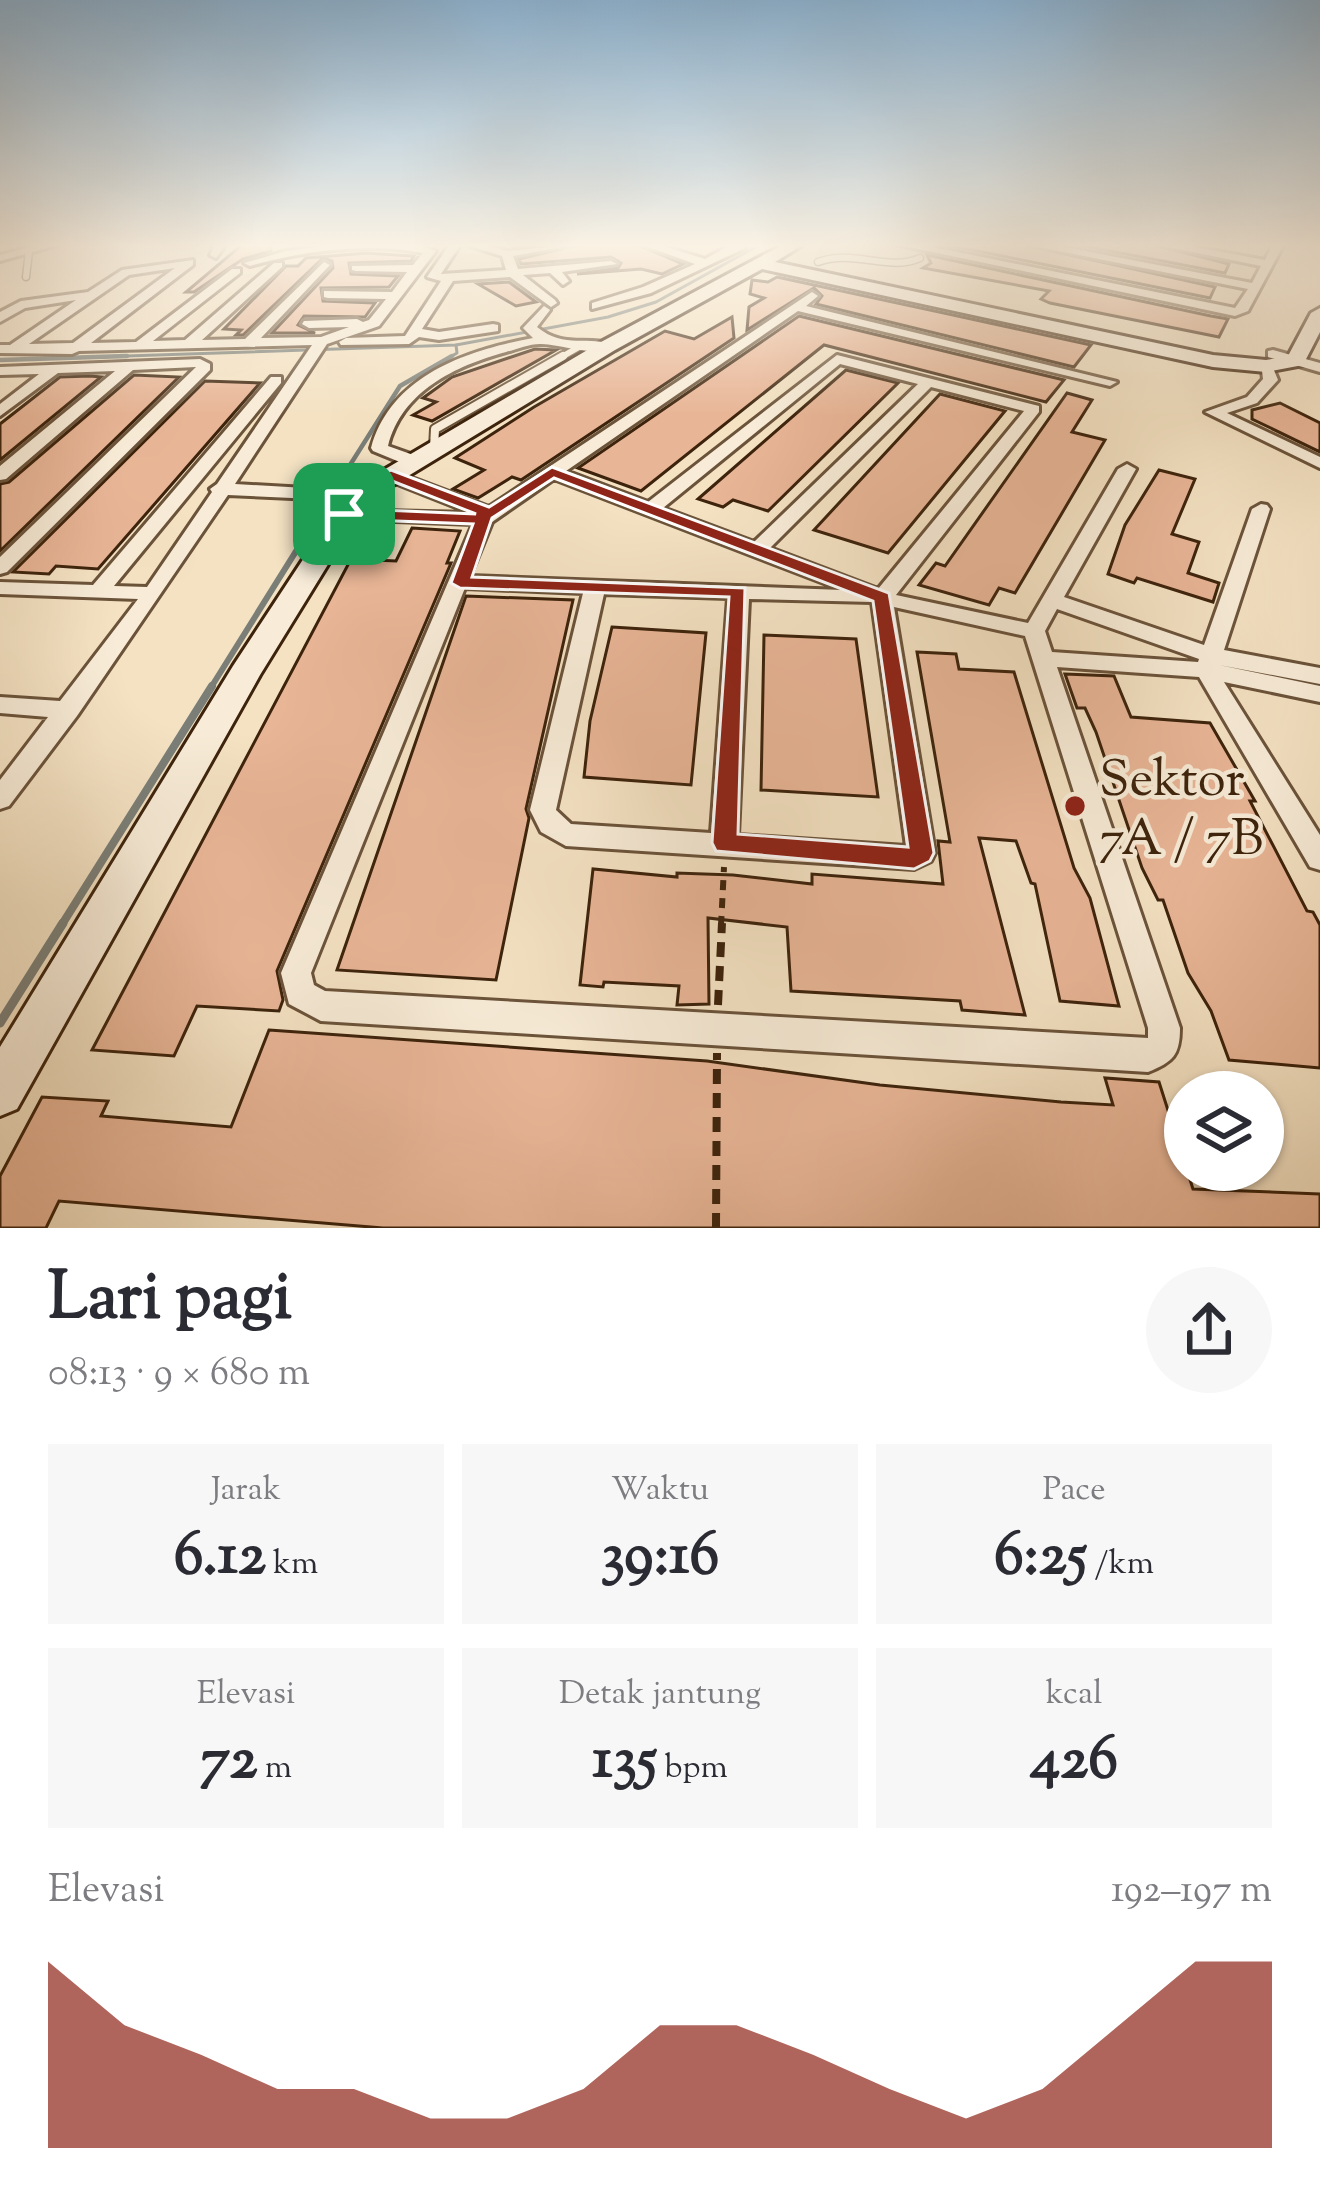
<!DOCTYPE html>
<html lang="id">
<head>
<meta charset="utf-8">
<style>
  body { margin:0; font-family:"Sorts Mill Goudy",serif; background:#f7f7f7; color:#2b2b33; height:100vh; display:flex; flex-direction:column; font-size:45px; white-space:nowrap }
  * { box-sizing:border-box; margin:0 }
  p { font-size:39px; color:#7c7c81 }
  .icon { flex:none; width:66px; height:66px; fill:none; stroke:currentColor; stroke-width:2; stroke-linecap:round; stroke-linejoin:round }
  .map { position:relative; height:1228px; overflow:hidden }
  .details { display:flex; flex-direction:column; background:#fff; flex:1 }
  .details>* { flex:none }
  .tools { position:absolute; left:1164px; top:1071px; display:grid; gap:24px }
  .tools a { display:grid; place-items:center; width:120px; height:120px; border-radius:50%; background:#fff; box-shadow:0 3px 9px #0004; font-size:60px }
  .pin { position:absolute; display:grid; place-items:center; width:102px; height:102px; color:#fff; margin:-51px; border-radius:24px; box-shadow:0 6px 18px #0006 }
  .round { display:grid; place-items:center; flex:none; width:126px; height:126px; border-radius:63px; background:#f7f7f7 }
  .overview { display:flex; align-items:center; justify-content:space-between; height:204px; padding:0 48px }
  h1 { font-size:66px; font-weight:800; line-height:90px }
  .figures { display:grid; grid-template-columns:repeat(3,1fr); gap:18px; height:204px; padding:12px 48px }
  .figures div { display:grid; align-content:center; border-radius:0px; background:#f7f7f7; text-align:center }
  .figures b { font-size:60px; font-weight:800 }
  .figures small { font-size:33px; font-weight:400 }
  .figures p { font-size:33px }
  .chart { height:336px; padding:24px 48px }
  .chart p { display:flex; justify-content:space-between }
  .chart svg { width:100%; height:216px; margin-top:12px; fill:#8f2418; opacity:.7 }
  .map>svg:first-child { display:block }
</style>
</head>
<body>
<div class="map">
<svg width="1320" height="1228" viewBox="0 0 1320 1228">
  <rect width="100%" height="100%" fill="#f4e2c3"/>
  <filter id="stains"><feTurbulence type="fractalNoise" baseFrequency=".00167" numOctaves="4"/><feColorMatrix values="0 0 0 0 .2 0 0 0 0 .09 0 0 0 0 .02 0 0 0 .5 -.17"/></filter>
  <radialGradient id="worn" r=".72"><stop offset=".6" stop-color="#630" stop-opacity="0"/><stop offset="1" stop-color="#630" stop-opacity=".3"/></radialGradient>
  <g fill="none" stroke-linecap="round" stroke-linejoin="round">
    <g stroke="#7a7e77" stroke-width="3">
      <polyline points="35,359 456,345 608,317 656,302 761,244"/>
      <polyline points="447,359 457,353 456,345"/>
    </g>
    <g stroke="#7a7e77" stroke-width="4.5">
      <polyline points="0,360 127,356"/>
      <polyline points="326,503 400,386 452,356"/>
    </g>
    <polyline stroke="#7a7e77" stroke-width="6" points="210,689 328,500"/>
    <polyline stroke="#7a7e77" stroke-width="8" points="61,926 212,686"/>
    <polyline stroke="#7a7e77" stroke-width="9" points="0,1023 63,923"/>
  </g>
  <g fill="#e8b596" stroke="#3d230c" stroke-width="3">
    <polygon points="243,244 271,244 271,251 243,259 194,292 186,292"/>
    <polygon points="582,244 636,244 683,264 662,274 641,269 577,274 618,268 621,263 611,257 521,264 519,259"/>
    <polygon points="943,244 1020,244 1215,287 1210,298"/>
    <polygon points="1074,244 1150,244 1229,264 1225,273"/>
    <polygon points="366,253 414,256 411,261 349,263 351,274 398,276 389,287 321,288 323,301 375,303 365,317 304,316 298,325 315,333 272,333 333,268 332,261 323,258 243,335 236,335 241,330 224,329 286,266 298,266 306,258"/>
    <polygon points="927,255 1211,316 1228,319 1219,337 1050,303 1041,299 1049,291 923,268 931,263"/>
    <polygon points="777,277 953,315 1091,345 1074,367 816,304 822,296 814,288 747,330 749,307 764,298 750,294 752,280 768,282"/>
    <polygon points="509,282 536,302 516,306 478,284"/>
    <polygon points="799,316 1064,380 1046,402 824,345 641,491 578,468"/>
    <polygon points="732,317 734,338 521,480 512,477 478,498 453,489 484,470 455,458 534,407 665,331 694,339"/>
    <polygon points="535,349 556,350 432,421 413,415 436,402 423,398 452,377"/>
    <polygon points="846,370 898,383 768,511 733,500 723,507 698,499"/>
    <polygon points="134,375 179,377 0,551 0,484 9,482"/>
    <polygon points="90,376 101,377 0,460 0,424 60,377"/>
    <polygon points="205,381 260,383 98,569 56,566 49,574 13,572"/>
    <polygon points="1067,393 1092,400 1072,432 1105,440 1015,593 999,588 989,605 919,585 936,563 945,566"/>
    <polygon points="940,394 1005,411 888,553 814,530"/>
    <polygon points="1280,403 1320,423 1320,452 1252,419 1252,410"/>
    <polygon points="1159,470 1195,479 1172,534 1199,542 1188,573 1219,583 1213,602 1137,578 1134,583 1108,574 1125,525"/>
    <polygon points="412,528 460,531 447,563 451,563 277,971 283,1000 279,1011 197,1006 174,1056 92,1050 351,559 396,561"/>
    <polygon points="466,596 573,600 526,809 529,818 496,980 337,970"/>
    <polygon points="612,627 706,633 691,785 584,777 590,721"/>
    <polygon points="764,635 856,639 878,797 761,790"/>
    <polygon points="917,652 956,654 959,669 1014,672 1074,868 1090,898 1119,1006 1060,1001 1035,884 1031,883 1016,841 979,838 1025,1015 962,1010 960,1001 791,991 787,927 708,918 709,1004 677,1005 679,986 604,982 603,987 580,985 593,869 677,877 677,873 733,875 812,884 812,874 943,884 938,841 950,842"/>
    <polygon points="1065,674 1114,676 1131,717 1210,723 1255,801 1250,801 1307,911 1313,912 1320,925 1320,1068 1229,1060 1211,1011 1188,973 1163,900 1158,900 1142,868 1096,732 1085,708 1077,708"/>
    <polygon points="269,1030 707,1061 880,1085 1061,1102 1113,1105 1105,1078 1159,1082 1193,1189 1320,1194 1320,1228 383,1228 59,1201 46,1228 0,1228 0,1176 42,1097 108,1101 101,1116 231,1127"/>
  </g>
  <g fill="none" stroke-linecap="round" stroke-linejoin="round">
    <g stroke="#6b533a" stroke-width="9">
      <g id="lane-far1">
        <path d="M818,262C854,249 890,272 920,258"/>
        <polyline points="26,277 29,251"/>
        <polyline points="558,359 579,347"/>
      </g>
    </g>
    <g stroke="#6b533a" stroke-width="12">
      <polyline id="lane" points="434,448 435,429 563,356"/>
    </g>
    <g stroke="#6b533a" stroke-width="6">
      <g id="street">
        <polygon points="41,244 61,244 0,261 0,255"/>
        <polygon points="215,244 226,244 216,258 210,255"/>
        <path d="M340,244H417L436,251L379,326L327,344L235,484L357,491L366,496L357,501L228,495L77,716L9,806L0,809V780L48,717L0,713V697L60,701L138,599L0,594V582L93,585L271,377H281V383L114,586L147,587L212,492L210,489L217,484L312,345L79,351L72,354L0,353V345H10L76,300L25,308L0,322V312L21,301L88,292L122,270L193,260V265L91,343L136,342L232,269H240V273L153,341L185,340L274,263H282V267L202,340L245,339L324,262L330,265L328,267L261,338L321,337L349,327L309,328L302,324L304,321L357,319L363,322L369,320L386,299L328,298L324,297V291L392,292L407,272L356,271L352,270V266L413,265L423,253C369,242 302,251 250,266L244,263L286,251ZM175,268L73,343L29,344L129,275Z"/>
        <polygon points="450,244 461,244 441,274 506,270 502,256 464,244 483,244 507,251 578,244 513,256 518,269 611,261 617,264 562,272 569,281 563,285 550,273 523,275 555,300 557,303 551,307 510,277 453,281 422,329 439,332 493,324 498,325 498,331 439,340 419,337 409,344 341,345 339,342 346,338 405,336 441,281 427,277"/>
        <polygon points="640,244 657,244 705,259 732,244 743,244 745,248 651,293 592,309 592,303 643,287 695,264"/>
        <polygon points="895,244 918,244 1235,308 1248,289 1024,244 1048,244 1252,283 1261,266 1154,244 1179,244 1265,260 1273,244 1284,244 1248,311 1235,316"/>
        <path d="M812,292L818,296L806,306L1117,382L1110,386L798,311L566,471L648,502L837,355L1039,406V412L896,595L1028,623L1118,469L1127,464L1136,469L1064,597L1204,645L1252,509L1261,504L1267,505L1270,509L1224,650L1320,668V684L1219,665L1320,686V702L1224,682L1320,835V870L1310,867L1199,677L1057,667L1180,1028C1180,1055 1173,1062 1148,1072L321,1021L289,1004L281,973L473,524L344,519L338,518L335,514L338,510L471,513L385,479L382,475L391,470L489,507ZM840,364L918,384L754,542L663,508ZM931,387L1024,411L878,589L770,548ZM554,479L842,590L470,576L492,522ZM465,588L583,593L530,810L541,832L566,846L914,869L931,861L935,853L894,607L1025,636L1148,1028V1038L325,991L314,985L311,973ZM604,594L728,598L711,833L571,824L556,810ZM749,599L872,602L906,846L738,835ZM1057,609L1199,659L1198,662L1052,652L1045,631Z"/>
        <path d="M544,306L550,310L537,327C565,350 589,334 615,346C592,358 566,345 542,344C531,343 517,349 506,352C455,366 402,391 388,446L419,457V465H407L373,451L371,448C391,376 465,351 533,338L523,328Z"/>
        <polygon points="1273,350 1320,363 1320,372 1268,357 1268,351"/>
        <polygon points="200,359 210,364 210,370 7,572 0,574 0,557 196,367 133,370 6,479 0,480 0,466 115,371 58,373 0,416 0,404 39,374 0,375 0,367"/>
        <polygon points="1261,363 1271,363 1278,380 1257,403 1227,413 1320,457 1320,468 1205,412 1247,397 1263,379"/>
      </g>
    </g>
    <g stroke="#3d230c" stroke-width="6">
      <polygon id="secondary" points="784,244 804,244 775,262 1213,355 1266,360 1288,356 1311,313 1320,308 1320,332 1303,365 1266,372 1213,367 762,269 615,350 367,501 260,675 17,1109 0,1116 0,1047 233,666 348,491 601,342"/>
    </g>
    <polyline stroke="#3d230c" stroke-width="6" stroke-dasharray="10 8" stroke-linecap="butt" points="721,926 724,867"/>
    <g stroke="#3d230c" stroke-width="8" stroke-dasharray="15 9" stroke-linecap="butt">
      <polyline points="718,1005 722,923"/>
      <polyline points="716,1228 717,1053"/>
    </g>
    <use href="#lane-far1" stroke="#f8ecd8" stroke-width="6"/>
    <use href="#lane" stroke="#f8ecd8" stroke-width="8"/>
    <use href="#street" fill="#f8ecd8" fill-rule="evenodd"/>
    <use href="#secondary" fill="#f8ecd8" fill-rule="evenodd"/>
  </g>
  <linearGradient id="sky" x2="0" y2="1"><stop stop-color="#8cb6d8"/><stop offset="0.59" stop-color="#faf2e4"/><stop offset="1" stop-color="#faf2e4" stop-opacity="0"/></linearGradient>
  <rect width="1320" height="416" fill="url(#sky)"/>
  <path fill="#8f2418" stroke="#fff" stroke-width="3" fill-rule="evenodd" d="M552,467L889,593L934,853L930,861L914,869L716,851L712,843L729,597L460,588L451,583L473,524L344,519L335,514L351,492L391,470L489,507ZM554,478L873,601L908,847L738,834L745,588L472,577L492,518ZM392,481L476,514L356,509Z"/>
  <circle fill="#8f2418" stroke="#f8ecd8" stroke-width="4.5" cx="1075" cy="806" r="12"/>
  <g text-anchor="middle" stroke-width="9" stroke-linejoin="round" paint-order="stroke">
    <g font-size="51" fill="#3d230c" stroke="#f8ecd8" text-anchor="start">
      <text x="1099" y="795">Sektor<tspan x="1099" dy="59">7A / 7B</tspan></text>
    </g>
  </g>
  <rect width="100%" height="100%" filter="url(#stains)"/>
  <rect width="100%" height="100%" fill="url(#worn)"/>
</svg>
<div class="tools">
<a><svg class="icon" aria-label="layers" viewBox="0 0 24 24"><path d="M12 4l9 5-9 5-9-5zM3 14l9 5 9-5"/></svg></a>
</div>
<div class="pin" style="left:344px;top:514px;background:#1e9e55"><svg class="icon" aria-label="arrive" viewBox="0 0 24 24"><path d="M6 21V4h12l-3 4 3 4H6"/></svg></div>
</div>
<section class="details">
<div class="overview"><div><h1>Lari pagi</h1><p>08:13 · 9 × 680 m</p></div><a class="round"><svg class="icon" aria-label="share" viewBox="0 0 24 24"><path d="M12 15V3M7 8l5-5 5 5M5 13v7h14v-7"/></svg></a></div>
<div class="figures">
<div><p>Jarak</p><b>6.12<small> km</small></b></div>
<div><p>Waktu</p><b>39:16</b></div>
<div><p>Pace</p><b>6:25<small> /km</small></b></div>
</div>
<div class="figures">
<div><p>Elevasi</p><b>72<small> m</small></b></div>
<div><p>Detak jantung</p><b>135<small> bpm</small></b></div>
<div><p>kcal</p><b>426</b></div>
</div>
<div class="chart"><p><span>Elevasi</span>192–197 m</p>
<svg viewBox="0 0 160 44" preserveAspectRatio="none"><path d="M0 44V6L10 19L20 25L30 32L40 32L50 38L60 38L70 32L80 19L90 19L100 25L110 32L120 38L130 32L140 19L150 6L160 6V44z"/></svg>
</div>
</section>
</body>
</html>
